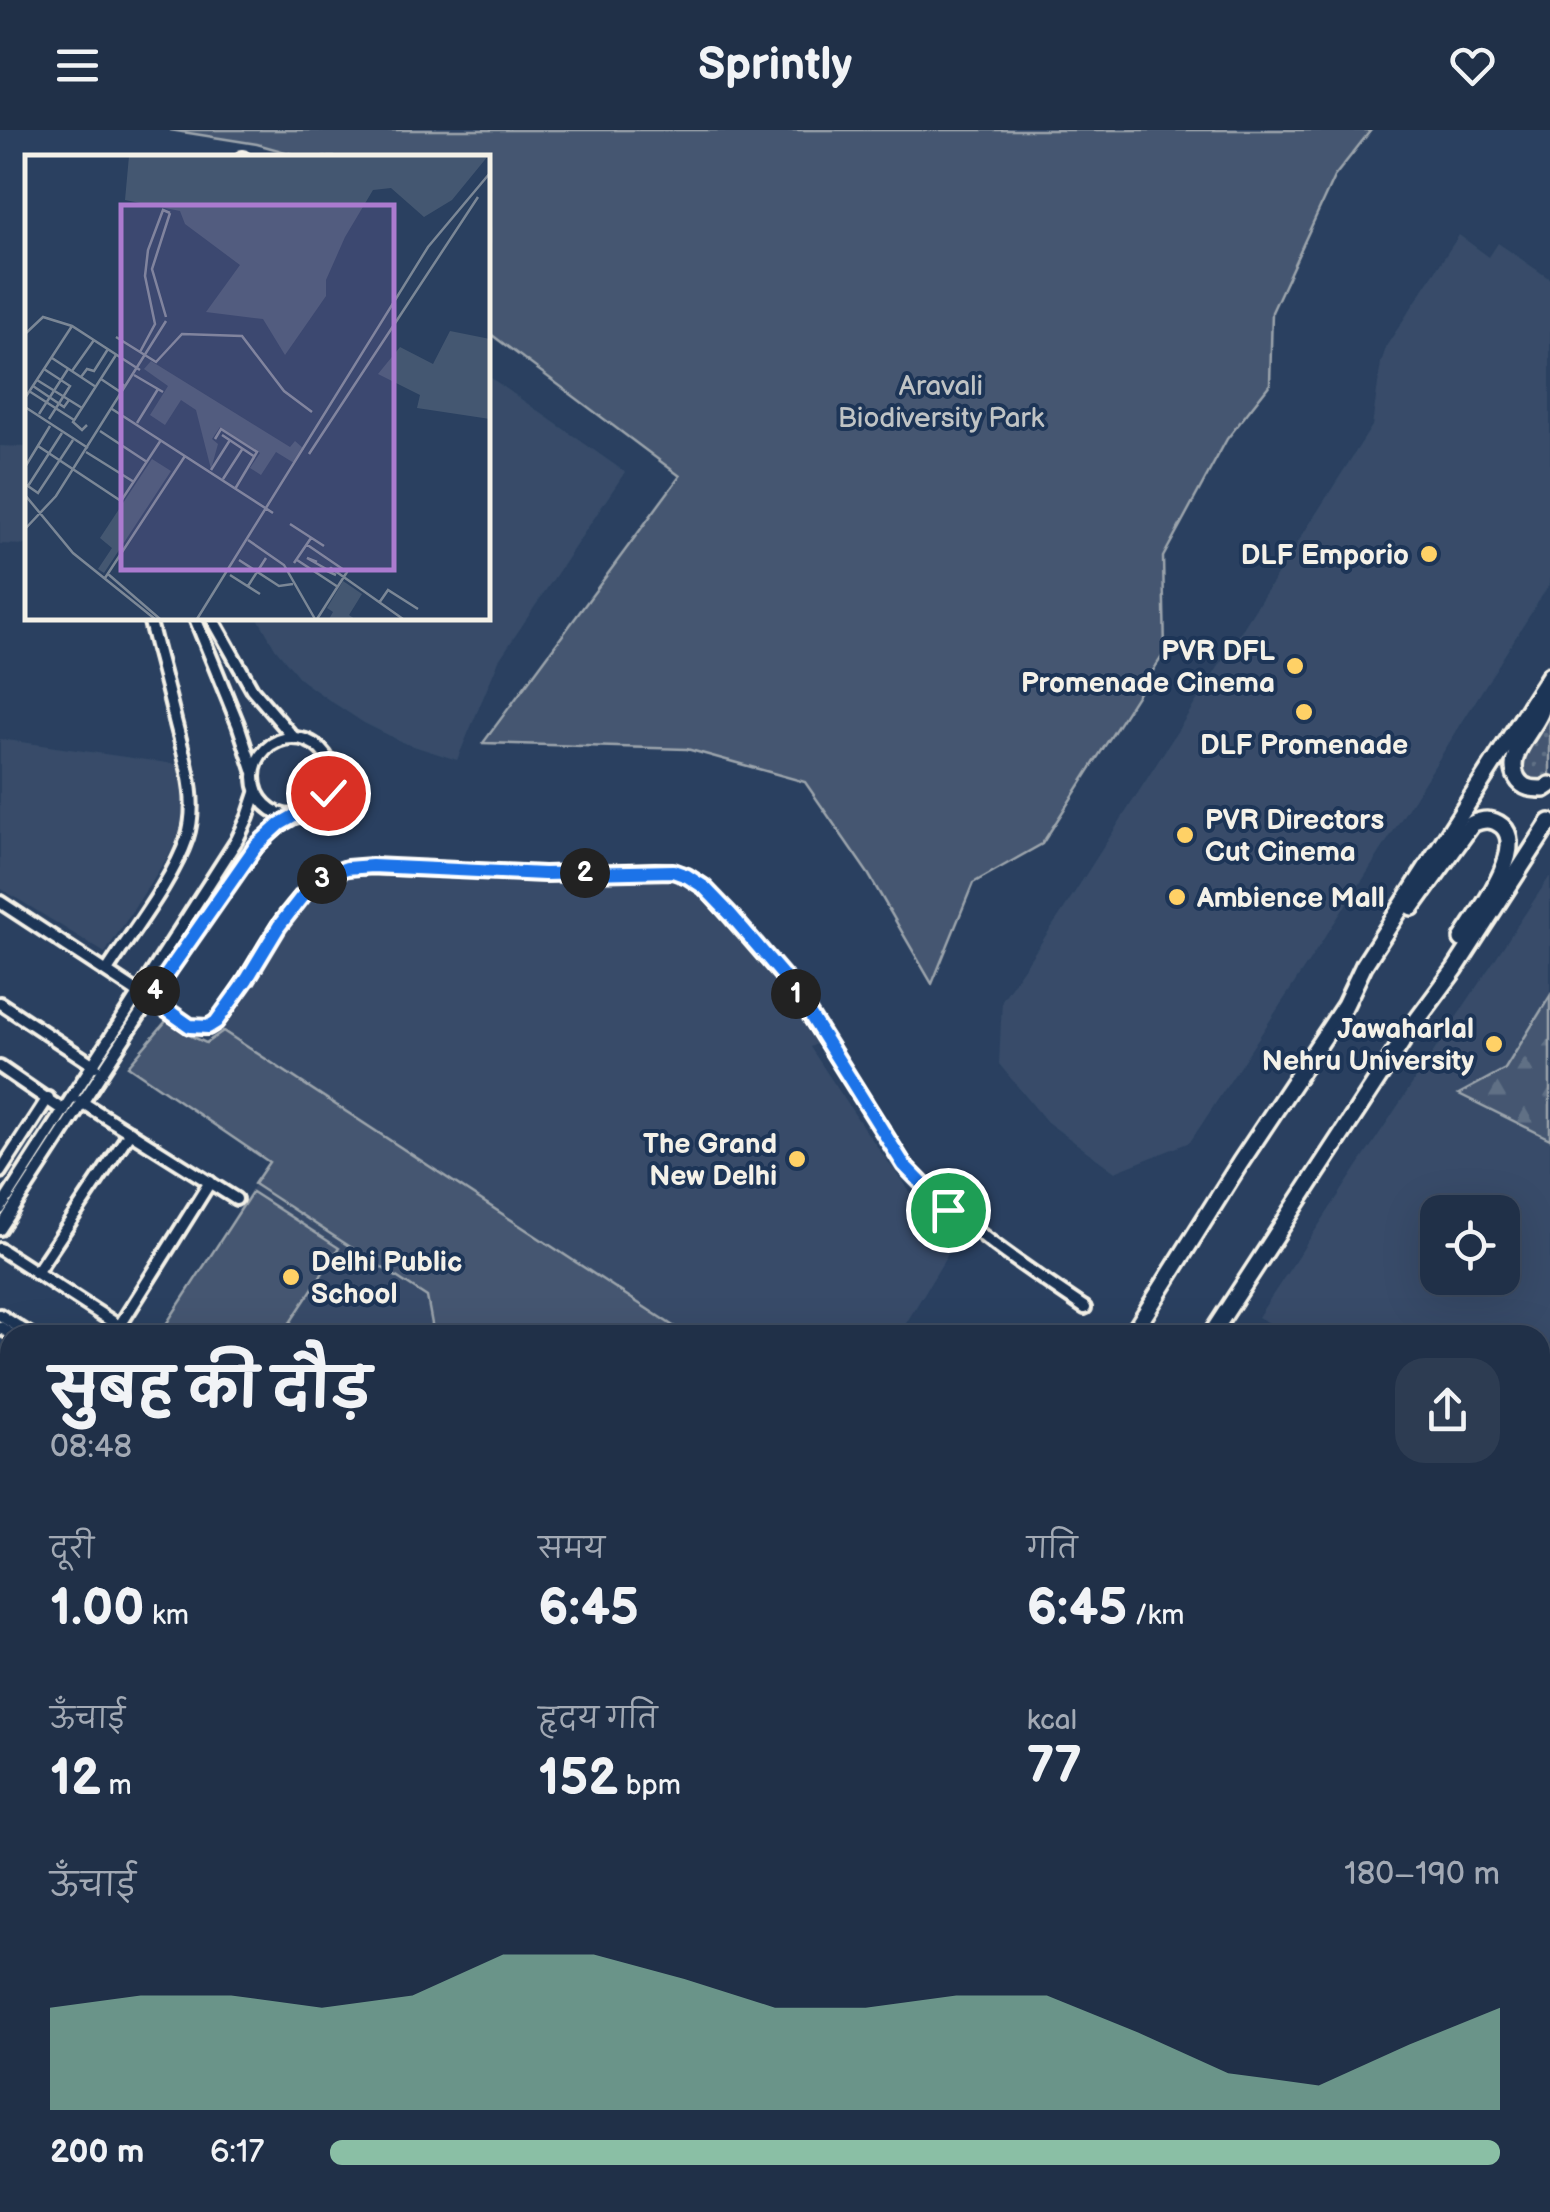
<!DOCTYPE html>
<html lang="hi">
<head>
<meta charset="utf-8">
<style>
  body { margin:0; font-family:"Balsamiq Sans","Playpen Sans Deva",sans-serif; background:#2d3c52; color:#f1f3f6; height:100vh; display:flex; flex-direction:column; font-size:38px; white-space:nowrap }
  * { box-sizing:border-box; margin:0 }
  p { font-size:32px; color:#a2a9b4 }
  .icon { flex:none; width:55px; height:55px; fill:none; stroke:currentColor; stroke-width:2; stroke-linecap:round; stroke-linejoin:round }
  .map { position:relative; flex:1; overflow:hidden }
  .drawer { position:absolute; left:0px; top:1195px; width:1550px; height:888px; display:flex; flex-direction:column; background:#203048; border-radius:30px 30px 0 0; box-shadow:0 10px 40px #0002,0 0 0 2px #3d4b60 }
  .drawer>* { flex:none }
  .controls { position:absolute; left:1420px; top:1065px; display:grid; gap:20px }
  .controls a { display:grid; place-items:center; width:100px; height:100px; border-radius:20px; background:#203048; box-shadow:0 10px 40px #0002,0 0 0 2px #3d4b60; font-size:50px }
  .pin { position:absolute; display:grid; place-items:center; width:85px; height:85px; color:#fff; margin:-42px; border:5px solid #fff; border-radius:50%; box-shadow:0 2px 10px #0007 }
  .km { position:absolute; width:50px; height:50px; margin:-25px; border-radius:50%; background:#222; color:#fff; font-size:28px; line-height:50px; text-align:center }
  .round { display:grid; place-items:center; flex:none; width:105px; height:105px; border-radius:30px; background:#2d3c52 }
  .overview { display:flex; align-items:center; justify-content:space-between; height:170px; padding:0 50px }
  h1 { font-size:55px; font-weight:700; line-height:75px }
  .figures { display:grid; grid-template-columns:repeat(3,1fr); gap:15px; height:170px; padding:10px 50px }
  .figures div { display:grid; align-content:center }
  .figures b { font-size:50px; font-weight:700 }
  .figures small { font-size:28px; font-weight:400 }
  .figures p { font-size:28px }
  .chart { height:280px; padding:20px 50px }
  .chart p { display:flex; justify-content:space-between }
  .chart svg { width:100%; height:180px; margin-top:10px; fill:#8abfa5; opacity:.7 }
  ul { padding:0 50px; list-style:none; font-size:32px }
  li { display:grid; grid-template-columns:160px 120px 1fr; align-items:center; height:75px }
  li i { height:25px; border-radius:12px; background:#8abfa5 }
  header { display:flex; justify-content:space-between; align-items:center; height:130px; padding:0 50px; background:#203048; font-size:45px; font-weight:700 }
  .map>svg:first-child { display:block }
</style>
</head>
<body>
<header><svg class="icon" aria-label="menu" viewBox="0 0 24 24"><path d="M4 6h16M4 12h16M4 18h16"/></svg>Sprintly<svg class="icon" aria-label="heart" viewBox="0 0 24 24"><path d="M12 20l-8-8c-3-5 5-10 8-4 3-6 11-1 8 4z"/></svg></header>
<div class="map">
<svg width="1550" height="2082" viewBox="0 0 1550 2082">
  <defs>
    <pattern id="grass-dots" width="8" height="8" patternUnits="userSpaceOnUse" patternTransform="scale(2.5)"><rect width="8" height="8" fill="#445771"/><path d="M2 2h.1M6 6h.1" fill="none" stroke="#607085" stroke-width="1.8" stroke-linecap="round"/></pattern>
    <pattern id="forest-firs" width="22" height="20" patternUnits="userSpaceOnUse" patternTransform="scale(2.5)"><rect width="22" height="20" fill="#445771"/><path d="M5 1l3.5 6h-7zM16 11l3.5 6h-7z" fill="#607085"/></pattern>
  </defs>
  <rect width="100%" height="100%" fill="#2a4060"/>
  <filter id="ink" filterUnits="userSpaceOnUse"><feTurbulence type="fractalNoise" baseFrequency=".01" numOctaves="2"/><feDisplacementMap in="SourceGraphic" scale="20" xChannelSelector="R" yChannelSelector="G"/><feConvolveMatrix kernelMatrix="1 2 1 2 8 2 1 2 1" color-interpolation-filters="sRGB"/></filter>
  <g filter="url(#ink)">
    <g fill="#374c69" fill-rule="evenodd">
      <polygon points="1459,105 1489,127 1498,113 1550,149 1550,453 1367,743 1190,1012 1115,1042 1047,992 999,934 1002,870 1062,782 1372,296 1381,233 1387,215"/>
      <polygon points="488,246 625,342 499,530 457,630 404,613 364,593 329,570 301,550 275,518 258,488 488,488"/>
      <polygon points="0,316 27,317 27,415 0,414"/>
      <polygon points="0,609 181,635 183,673 182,695 174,717 105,823 0,758"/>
      <polygon points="347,738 673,741 730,784 825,910 810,917 863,997 910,1062 959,1106 899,1205 687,1205 216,896 307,760"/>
      <path d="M1550,746V1342L1540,1336V1205H1292L1258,1187ZM1438,1082H1502V1148H1438Z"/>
      <polygon points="254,1055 427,1168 434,1205 161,1205"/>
      <polygon points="1550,1374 1550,1716 1540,1711 1540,1388"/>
      <polygon points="1550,1746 1550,2082 1389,2082 1375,2073 1540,2072 1540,1762"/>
    </g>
    <path fill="url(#grass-dots)" stroke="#9ca4ac" stroke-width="2.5" d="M1550,580V647C1540,655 1532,655 1522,646L1520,630Z"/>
    <polygon fill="url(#forest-firs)" stroke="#9ca4ac" stroke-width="2.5" points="1550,866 1550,1009 1459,964 1505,939"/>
    <g fill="#445771" stroke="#9ca4ac" stroke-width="2.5">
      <polygon points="170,0 1371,0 1334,47 1272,182 1270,254 1227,309 1163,427 1165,522 1042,714 973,753 932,854 869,745 805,652 687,619 483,613 680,346 488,202 488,28 303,27 257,14"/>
      <polygon points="167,890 191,906 206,913 223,901 687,1205 434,1205 427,1167 254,1054 269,1032 128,936"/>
      <polygon points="252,1062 339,1118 282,1205 172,1205 163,1199"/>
      <polygon points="10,1699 10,1928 0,1943 0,1714"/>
    </g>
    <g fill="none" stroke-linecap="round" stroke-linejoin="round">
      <g stroke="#f4f1e8" stroke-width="18">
        <g id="minor">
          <polyline points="242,28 243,28"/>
          <polyline points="195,488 238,594 253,640"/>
          <polyline points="212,488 252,559 294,608"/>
          <circle cx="293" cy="647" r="39"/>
          <path d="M0,772L189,896C198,898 205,899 212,895C221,890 226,878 232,870C259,832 285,768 327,746C342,738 356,737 372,737L544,744L655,740L673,741L687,746L704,757L791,857L905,1035C958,1093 1020,1134 1085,1178"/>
          <path d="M107,841C132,802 173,750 187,708C200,668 183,624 174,586C166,553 157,520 149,488"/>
          <polyline points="0,873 95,936"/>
          <polyline points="0,937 64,981"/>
          <polyline points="80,971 236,1069"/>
          <polyline points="0,1042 48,968"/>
          <polyline points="0,1079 237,710 248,687 256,663"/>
          <path d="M0,1099C62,1004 123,909 186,815C218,770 245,716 293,686"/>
          <polyline points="0,1119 119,1196"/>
          <polyline points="36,1143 130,1002"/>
          <polyline points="0,1185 31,1205"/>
          <polyline points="0,1197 12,1205"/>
          <polyline points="114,1205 210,1052"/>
          <polyline points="0,1294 10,1301"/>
          <polyline points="0,1370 10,1377"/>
          <polyline points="0,1405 10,1389"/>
          <polyline points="0,1459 10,1465"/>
          <polyline points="0,1536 10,1542"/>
          <polyline points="0,1689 10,1678"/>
          <polyline points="0,1985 10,1969"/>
          <polyline points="742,2072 757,2082"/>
          <polyline points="1078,2072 1093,2082"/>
          <polyline points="1165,2072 1176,2080"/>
          <polyline points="1197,2072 1211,2082"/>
          <polyline points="1261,2072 1275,2082"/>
          <polyline points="591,2082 598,2072"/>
          <polyline points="781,2082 787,2072"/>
        </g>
      </g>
      <g stroke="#f4f1e8" stroke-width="20">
        <polyline id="tertiary" points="940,2072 945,2082"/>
      </g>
      <g stroke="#f4f1e8" stroke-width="22">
        <g id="primary">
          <path d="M1546,559C1544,567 1543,576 1540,583C1532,602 1505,626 1517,648C1523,659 1533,659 1544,659L1550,655"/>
          <path d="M1412,777L1472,694C1483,689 1492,688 1502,696C1528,719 1476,786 1462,809"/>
          <polyline points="1132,1205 1240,1033 1345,875 1364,835 1550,545"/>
          <polyline points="1211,1205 1409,901 1455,839 1550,692"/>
          <polyline points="610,2082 617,2072"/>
          <polyline points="632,2082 638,2072"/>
        </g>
      </g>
      <use href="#minor" stroke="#1d3557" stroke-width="10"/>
      <use href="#tertiary" stroke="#1d3557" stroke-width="12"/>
      <use href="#primary" stroke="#1d3557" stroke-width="15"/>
    </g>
  </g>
  <g fill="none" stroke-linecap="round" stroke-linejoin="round" filter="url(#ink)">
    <g stroke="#fff" stroke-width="20">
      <polyline id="route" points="328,663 318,676 304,684 294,686 280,694 256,716 150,868 190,896 208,897 216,892 247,849 279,796 307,760 325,746 347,738 372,736 544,744 673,741 687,746 704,757 730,784 792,856 904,1035 948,1080"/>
    </g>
    <use href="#route" stroke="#1a73e8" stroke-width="12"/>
  </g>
  <g fill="#ffd166" stroke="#1d3557" stroke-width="4">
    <circle cx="1429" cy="424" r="10"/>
    <circle cx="1295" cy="536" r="10"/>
    <circle cx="1304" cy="582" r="10"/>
    <circle cx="1185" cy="705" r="10"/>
    <circle cx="1177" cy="767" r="10"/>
    <circle cx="1494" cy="914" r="10"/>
    <circle cx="797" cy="1029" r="10"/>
    <circle cx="291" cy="1147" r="10"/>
  </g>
  <g text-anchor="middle" stroke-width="8" stroke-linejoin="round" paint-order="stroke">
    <g font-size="28" fill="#bfc3c4" stroke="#1d3557">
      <text x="941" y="265">Aravali<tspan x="941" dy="32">Biodiversity Park</tspan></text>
    </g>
    <g font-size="28" font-weight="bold" fill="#f4f1e8" stroke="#1d3557" text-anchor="end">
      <text x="1409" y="434">DLF Emporio</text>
      <text x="1275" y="530">PVR DFL<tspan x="1275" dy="32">Promenade Cinema</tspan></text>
      <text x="1304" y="624" text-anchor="middle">DLF Promenade</text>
      <text x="1205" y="699" text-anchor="start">PVR Directors<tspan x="1205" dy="32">Cut Cinema</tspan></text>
      <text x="1197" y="777" text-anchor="start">Ambience Mall</text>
      <text x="1474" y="908">Jawaharlal<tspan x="1474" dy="32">Nehru University</tspan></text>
      <text x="777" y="1023">The Grand<tspan x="777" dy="32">New Delhi</tspan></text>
      <text x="311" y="1141" text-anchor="start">Delhi Public<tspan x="311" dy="32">School</tspan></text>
    </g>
  </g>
  <g transform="translate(25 25)">
    <rect width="465" height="465" fill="#2a4060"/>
    <path d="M425,176L465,184V264L392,253L395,240L353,219L375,192L408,209Z" fill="#445771"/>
    <path d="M104,1H463L427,45L399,62L366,33L348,35L320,82L301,125V141L260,200L238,164L181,157L215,110L160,69L155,56L100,45ZM126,206L265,292L270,286L279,294L269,308L251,297L236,320L225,313L235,298L195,272L187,284L193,289L186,314L171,255L156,245L140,270L125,260L143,231L119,214ZM127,304L146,316L79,418L73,414L87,393L75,383ZM318,426L337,439L324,460L330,464H304L308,457L302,453Z" fill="#445771"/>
    <path fill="none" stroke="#7b8796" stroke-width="2.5" d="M141,162L127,114L145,58M0,179L18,162L47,171L115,215M91,182L131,207L157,179L217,181L259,236L287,257M115,197L130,169L120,121L123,95L138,55L145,58M27,203L71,232M19,214L45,231L24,264M47,216L69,185M109,220L138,237M56,222L62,214L69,216L83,194M76,224L94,236L99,229M12,225L57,253M8,231L39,252L44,245M4,236L49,265M0,243L47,171M0,252L63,293M87,254L248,358M14,259L43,214M112,268L133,234M62,270L57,275L48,267L91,200M75,276L122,307M197,280L230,302M190,284L196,274L232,297L210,334M13,291L96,346L136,285M61,297L109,327M284,299L453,42M0,312L25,271M186,315L205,285M198,324L218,293M0,329L13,338L48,285M3,331L37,278M0,340L48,398L130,464M265,369L299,391M0,374L31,341L141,166M223,385L259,410L290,464M281,389L322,417L292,464M214,405L254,431L268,429M272,405L313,432M292,407L282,403L303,415M269,408L286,383M83,419L135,464M205,420L235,439M311,420L302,416L306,413L378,464M80,423L160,301M223,431L241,403M354,448L363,435L393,454M172,464L403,92L465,18"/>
    <path fill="#ab7bcf" fill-opacity="0.15" stroke="#ab7bcf" stroke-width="5" d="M96,50H369V415H96Z"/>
    <rect width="465" height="465" fill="none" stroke="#f4f1e8" stroke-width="5"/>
  </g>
</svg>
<div class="controls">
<a><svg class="icon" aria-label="locate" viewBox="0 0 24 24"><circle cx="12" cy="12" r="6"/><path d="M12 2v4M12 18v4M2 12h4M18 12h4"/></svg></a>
</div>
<div class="pin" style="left:948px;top:1080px;background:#1e9e55"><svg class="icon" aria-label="arrive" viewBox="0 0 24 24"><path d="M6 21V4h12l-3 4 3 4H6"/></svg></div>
<div class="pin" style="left:328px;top:663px;background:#d93025"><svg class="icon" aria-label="check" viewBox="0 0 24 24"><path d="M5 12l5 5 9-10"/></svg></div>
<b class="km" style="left:796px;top:864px">1</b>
<b class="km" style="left:585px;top:743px">2</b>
<b class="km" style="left:322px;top:749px">3</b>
<b class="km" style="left:155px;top:861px">4</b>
<section class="drawer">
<div class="overview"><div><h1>सुबह की दौड़</h1><p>08:48</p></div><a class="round"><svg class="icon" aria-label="share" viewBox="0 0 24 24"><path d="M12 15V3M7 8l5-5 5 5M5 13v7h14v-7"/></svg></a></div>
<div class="figures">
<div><p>दूरी</p><b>1.00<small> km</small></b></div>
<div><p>समय</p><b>6:45</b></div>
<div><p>गति</p><b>6:45<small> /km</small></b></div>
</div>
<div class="figures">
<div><p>ऊँचाई</p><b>12<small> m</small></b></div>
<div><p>हृदय गति</p><b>152<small> bpm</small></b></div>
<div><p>kcal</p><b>77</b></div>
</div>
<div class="chart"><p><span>ऊँचाई</span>180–190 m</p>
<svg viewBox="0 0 160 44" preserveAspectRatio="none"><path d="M0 44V19L10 16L20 16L30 19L40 16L50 6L60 6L70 12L80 19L90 19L100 16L110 16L120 25L130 35L140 38L150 28L160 19V44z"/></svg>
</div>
<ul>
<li><b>200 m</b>6:17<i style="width:100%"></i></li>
</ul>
</section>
</div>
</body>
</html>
